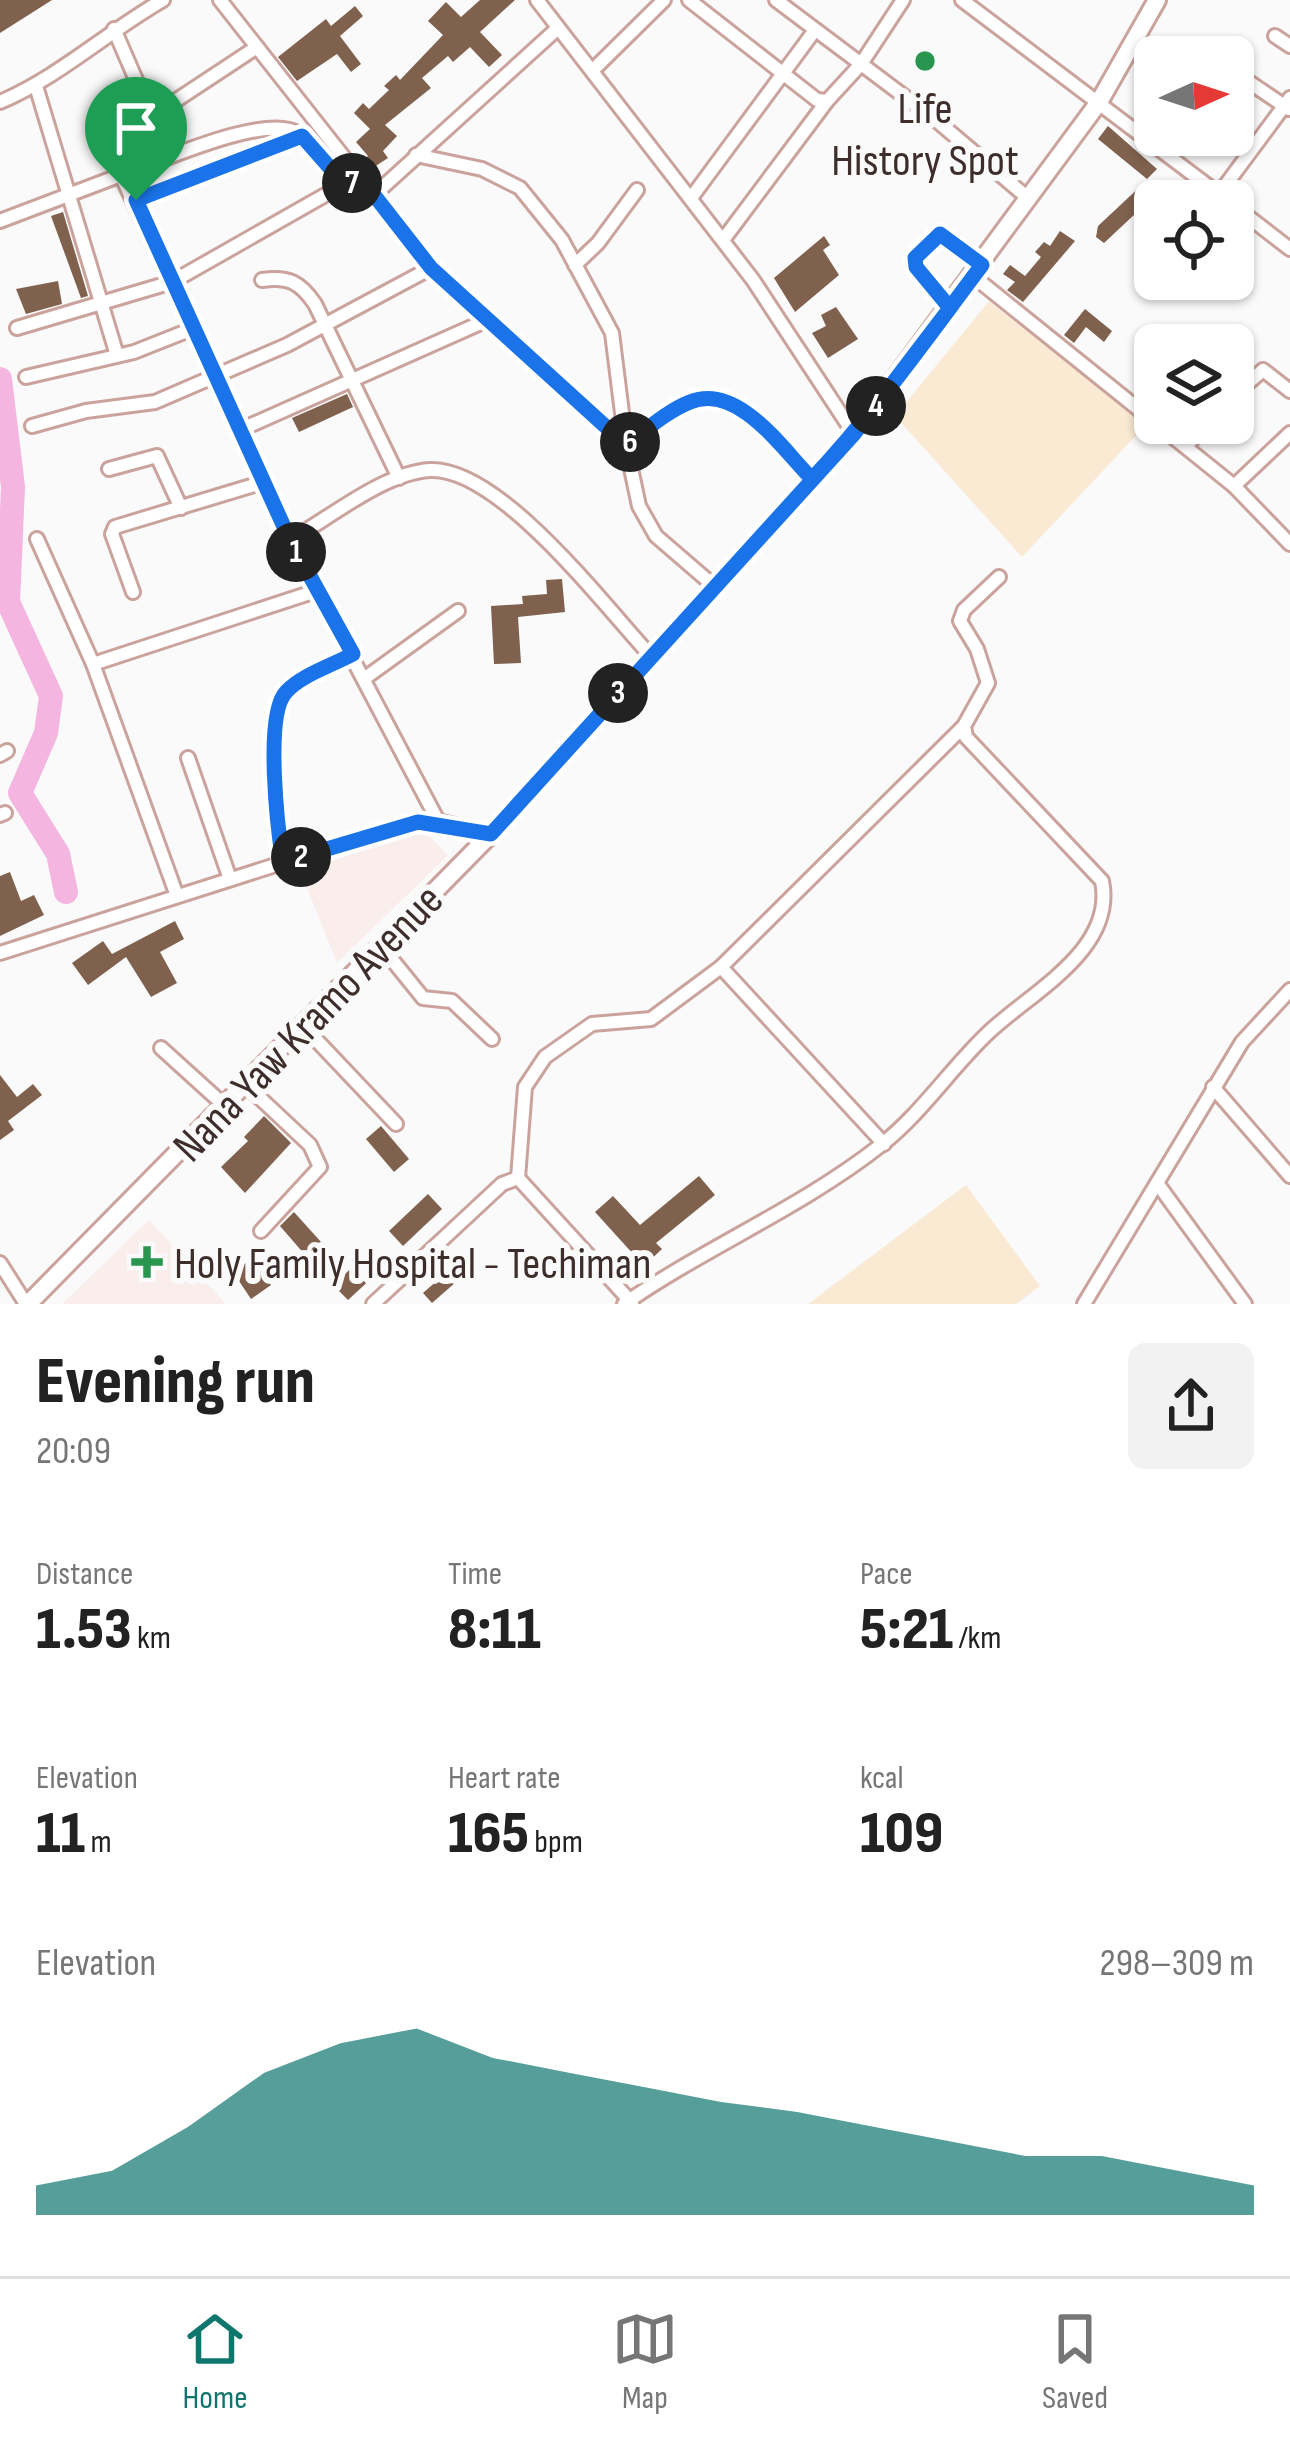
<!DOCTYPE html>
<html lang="en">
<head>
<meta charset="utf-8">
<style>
  body { margin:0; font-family:"Sofia Sans Condensed",sans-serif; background:#f2f2f2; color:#222; height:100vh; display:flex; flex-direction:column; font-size:45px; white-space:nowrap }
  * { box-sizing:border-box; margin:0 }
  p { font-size:39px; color:#767676 }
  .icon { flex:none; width:66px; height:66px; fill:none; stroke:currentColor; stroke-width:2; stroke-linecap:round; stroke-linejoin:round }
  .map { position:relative; height:1304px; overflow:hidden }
  .side { display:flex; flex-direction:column; background:#fff; flex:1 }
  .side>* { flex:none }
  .needle { width:78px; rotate:87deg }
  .controls { position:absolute; left:1134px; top:36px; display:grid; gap:24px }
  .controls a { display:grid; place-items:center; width:120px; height:120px; border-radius:18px; background:#fff; box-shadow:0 3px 9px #0004; font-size:60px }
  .pin { position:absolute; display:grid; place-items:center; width:102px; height:102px; color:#fff; margin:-123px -51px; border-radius:50% 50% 50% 0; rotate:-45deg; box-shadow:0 0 12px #0007 }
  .pin .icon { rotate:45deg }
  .km { position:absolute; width:60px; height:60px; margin:-30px; border-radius:50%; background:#222; color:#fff; font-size:33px; line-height:60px; text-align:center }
  .round { display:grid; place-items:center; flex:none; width:126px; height:126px; border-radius:18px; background:#f2f2f2 }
  .headline { display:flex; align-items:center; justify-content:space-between; height:204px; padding:0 36px }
  h1 { font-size:66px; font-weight:800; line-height:90px }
  .stats { display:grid; grid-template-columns:repeat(3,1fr); gap:18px; height:204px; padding:12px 36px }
  .stats div { display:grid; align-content:center }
  .stats b { font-size:60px; font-weight:800 }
  .stats small { font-size:33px; font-weight:400 }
  .stats p { font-size:33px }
  .chart { height:336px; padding:24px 36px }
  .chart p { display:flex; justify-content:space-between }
  .chart svg { width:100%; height:216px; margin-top:12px; fill:#0f766e; opacity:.7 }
  .menu { display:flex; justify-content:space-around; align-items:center; height:168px; border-top:3px solid #e0e0e0; background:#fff; font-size:33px; color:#767676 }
  .menu a { display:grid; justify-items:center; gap:6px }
  .menu .active { color:#0f766e }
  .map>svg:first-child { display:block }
</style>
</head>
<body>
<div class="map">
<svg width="1290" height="1304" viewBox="0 0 1290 1304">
  <rect width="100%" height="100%" fill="#fafafa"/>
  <g fill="#f9eeec">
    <polygon points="421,828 448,855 337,963 301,873"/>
    <polygon points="149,1220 226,1304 62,1304"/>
  </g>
  <g fill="#faead4">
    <polygon points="989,301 1146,425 1022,557 895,416"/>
    <polygon points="966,1185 1040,1286 1016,1304 808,1304"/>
  </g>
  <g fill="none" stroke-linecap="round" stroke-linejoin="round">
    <polyline stroke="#f4b6e1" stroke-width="24" points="0,379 13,487 8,602 51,696 46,733 20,793 58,854 66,892"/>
  </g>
  <g fill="#7f614e">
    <polygon points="0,0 52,0 0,33"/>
    <polygon points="480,0 515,0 480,32 502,55 489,67 470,47 453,62 448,56 422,78 431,88 385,125 397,136 383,151 388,158 368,171 361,162 368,156 356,142 370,129 354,113 363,103 369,109 389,90 384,86 396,75 400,80 443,35 428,21 446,2 461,17"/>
    <polygon points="355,6 363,16 340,36 361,64 351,72 337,54 297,81 278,57 326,19 331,26"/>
    <polygon points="1108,126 1157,169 1147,179 1098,139"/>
    <polygon points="1144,183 1153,191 1135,214 1104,243 1096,237 1098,226"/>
    <polygon points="63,212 88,296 81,298 51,216"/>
    <polygon points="1060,231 1075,241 1023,302 1007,290 1015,282 1003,274 1010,265 1025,276 1041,257 1035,252 1044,242 1050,246"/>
    <polygon points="824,236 830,245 823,250 839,275 795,312 774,278"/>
    <polygon points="58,281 62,304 26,314 16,289"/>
    <polygon points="836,307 858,339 828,358 812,333 826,326 821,315"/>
    <polygon points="1085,309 1112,331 1104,342 1086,327 1074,343 1064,335"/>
    <polygon points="347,394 353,407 299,432 292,418"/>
    <polygon points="562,579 565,612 518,617 521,663 494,664 491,606 523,604 522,596 547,594 546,580"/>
    <polygon points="10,872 21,901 34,895 44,915 0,936 0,876"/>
    <polygon points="175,921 184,939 160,952 177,983 151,997 126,957 88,985 72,963 103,941 112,954"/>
    <polygon points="0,1075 17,1097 33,1084 42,1095 8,1121 14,1130 0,1140"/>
    <polygon points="264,1116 291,1143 245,1193 221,1167 248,1141 244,1137"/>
    <polygon points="381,1126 409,1159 394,1172 366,1139"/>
    <polygon points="699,1176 715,1195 656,1243 662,1249 644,1266 595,1212 613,1196 640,1225"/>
    <polygon points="428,1194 442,1209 403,1246 389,1231"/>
    <polygon points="294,1212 321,1242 306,1256 280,1226"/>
    <polygon points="373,1248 387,1264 348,1300 333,1285"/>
    <polygon points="257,1255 271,1285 251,1299 233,1272"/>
    <polygon points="463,1258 472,1268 432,1303 423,1293"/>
  </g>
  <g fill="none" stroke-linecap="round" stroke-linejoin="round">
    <g stroke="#cba39d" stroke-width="18">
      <g id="minor">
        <polyline points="220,0 431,268 626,445 639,506 656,536 714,586"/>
        <polyline points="537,0 753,280 854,434"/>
        <polyline points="689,0 817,100 827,101 861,64 903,0"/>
        <polyline points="776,0 937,121 1029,199"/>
        <polyline points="962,0 1228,201"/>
        <polyline points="114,29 143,96 160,111 257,47"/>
        <polyline points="1275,36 1290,46"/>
        <polyline points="592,71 664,0"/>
        <polyline points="1240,76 1289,109"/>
        <polyline points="36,86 116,352"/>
        <path d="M0,102C59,77 107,32 163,0"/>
        <path d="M416,155L482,169L520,188L562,240L612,333L626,445C646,431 667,411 690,402C738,382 783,450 812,479"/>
        <path d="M121,175C160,162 266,112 299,134C320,148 328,175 353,183"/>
        <polyline points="1219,194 1290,98"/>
        <polyline points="374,195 558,28"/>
        <polyline points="691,198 815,30"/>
        <polyline points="136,200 302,136"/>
        <polyline points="1233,205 1290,249"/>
        <polyline points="0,221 121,175 290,540 438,821"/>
        <polyline points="723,240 827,101"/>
        <polyline points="575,265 598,243 637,190"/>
        <polyline points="973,276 1234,486 1290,544"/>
        <path d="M262,280C288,276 300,282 315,304L399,478"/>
        <polyline points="950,308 916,267 915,258 940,234 982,265"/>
        <polyline points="17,328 172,282 348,182"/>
        <polyline points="26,377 134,352 192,329"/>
        <polyline points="1233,396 1263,370 1290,391"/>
        <polyline points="32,426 86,411 155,402 287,345 431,268"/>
        <polyline points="240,430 485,321"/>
        <polyline points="1186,446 1208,423"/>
        <polyline points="109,469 157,456 181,508"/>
        <polyline points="1234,486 1290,433"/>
        <polyline points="37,539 93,664 177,896"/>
        <path d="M290,540C330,518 383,473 430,470C500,467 605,607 651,656"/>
        <polyline points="133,592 112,534 115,527 264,482"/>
        <polyline points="93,664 316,591"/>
        <polyline points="365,678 458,611"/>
        <polyline points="0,755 7,751"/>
        <polyline points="188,758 230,879"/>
        <polyline points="0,815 5,813"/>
        <path d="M283,863C278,831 265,715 286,692C301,675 333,665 353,654"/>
        <polyline points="381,946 423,998 452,1001 492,1039"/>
        <polyline points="0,953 401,825 438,821 491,834"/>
        <polyline points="721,967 884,1144"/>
        <polyline points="304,1027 396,1124"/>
        <polyline points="161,1048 225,1106"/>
        <polyline points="246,1085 310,1145 320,1167 261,1231"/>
        <polyline points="1213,1087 1290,1176"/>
        <polyline points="518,1178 525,1087 545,1057 592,1024 651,1019 721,967 964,726"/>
        <polyline points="1157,1183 1245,1304"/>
        <polyline points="0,1263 26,1304"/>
        <polyline points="373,1304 502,1184 518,1178 632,1303"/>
        <path d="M624,1304C706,1247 801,1208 881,1145C921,1114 951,1068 988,1033C1031,992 1116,950 1102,881L966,737L964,726L988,683L977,649L960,621L964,610L999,577"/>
        <polyline points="1084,1304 1242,1042 1290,990"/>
      </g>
    </g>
    <g stroke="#cba39d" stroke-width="22">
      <polyline id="major" points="28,1304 491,834 854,434 1099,102 1157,0"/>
    </g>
    <use href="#minor" stroke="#fff" stroke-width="12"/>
    <use href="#major" stroke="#fff" stroke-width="16"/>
  </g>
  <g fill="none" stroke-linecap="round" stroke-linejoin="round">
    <g stroke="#fff" stroke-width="24">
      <path id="route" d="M136,200L290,540L353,654C333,665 301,675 286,692C264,715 278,831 283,862L418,822L491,834L854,434L950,308L916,267L915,258L940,234L982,265C927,338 875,412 812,479C783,450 738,382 690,402C667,411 645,431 626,445L431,268L367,186L338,177L302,136L136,200"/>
    </g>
    <use href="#route" stroke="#1a73e8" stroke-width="15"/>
  </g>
  <g fill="#28964f" stroke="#fafafa" stroke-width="4.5">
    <circle cx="925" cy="61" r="12"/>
    <path d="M141 1244h12v12h12v12h-12v12h-12v-12h-12v-12h12z"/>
  </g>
  <g text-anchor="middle" stroke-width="12" stroke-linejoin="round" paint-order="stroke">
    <g font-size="45" fill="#3d2d2b" stroke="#fafafa">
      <text x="925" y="123">Life<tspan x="925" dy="52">History Spot</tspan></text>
      <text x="174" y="1278" text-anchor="start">Holy Family Hospital - Techiman</text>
    </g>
    <g font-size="45" fill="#3d2d2b" stroke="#fafafa">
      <text transform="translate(307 1022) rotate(-46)" y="16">Nana Yaw Kramo Avenue</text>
    </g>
  </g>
</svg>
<div class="controls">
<a><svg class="needle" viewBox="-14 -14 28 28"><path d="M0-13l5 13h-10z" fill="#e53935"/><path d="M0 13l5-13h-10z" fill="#767676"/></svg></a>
<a><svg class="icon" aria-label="locate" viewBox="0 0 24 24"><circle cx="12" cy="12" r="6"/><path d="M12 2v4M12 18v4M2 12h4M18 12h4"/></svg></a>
<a><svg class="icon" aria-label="layers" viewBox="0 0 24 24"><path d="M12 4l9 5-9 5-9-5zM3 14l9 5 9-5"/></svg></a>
</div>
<div class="pin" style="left:136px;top:200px;background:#1e9e55"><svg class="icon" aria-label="arrive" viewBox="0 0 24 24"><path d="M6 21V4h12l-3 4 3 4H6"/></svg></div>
<b class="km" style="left:296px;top:552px">1</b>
<b class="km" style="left:301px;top:857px">2</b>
<b class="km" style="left:618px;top:693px">3</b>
<b class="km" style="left:876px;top:406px">4</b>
<b class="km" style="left:630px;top:442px">6</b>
<b class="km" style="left:352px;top:183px">7</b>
</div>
<section class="side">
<div class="headline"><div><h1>Evening run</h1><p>20:09</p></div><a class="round"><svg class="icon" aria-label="share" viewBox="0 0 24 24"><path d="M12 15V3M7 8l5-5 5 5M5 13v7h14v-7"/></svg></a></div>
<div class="stats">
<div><p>Distance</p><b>1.53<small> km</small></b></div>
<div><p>Time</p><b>8:11</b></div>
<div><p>Pace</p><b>5:21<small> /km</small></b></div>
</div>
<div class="stats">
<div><p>Elevation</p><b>11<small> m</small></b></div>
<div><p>Heart rate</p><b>165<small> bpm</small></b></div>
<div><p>kcal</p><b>109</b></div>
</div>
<div class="chart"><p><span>Elevation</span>298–309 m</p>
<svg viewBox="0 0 160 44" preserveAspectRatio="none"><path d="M0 44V38L10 35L20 26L30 15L40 9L50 6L60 12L70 15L80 18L90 21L100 23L110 26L120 29L130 32L140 32L150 35L160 38V44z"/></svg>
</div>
</section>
<nav class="menu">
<a class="active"><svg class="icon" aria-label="home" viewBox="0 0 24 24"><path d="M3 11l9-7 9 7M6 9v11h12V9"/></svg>Home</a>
<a><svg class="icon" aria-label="map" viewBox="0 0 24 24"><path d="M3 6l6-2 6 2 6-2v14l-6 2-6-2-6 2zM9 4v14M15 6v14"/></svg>Map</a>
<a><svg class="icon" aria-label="saved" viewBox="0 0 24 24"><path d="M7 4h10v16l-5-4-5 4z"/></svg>Saved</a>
</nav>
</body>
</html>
